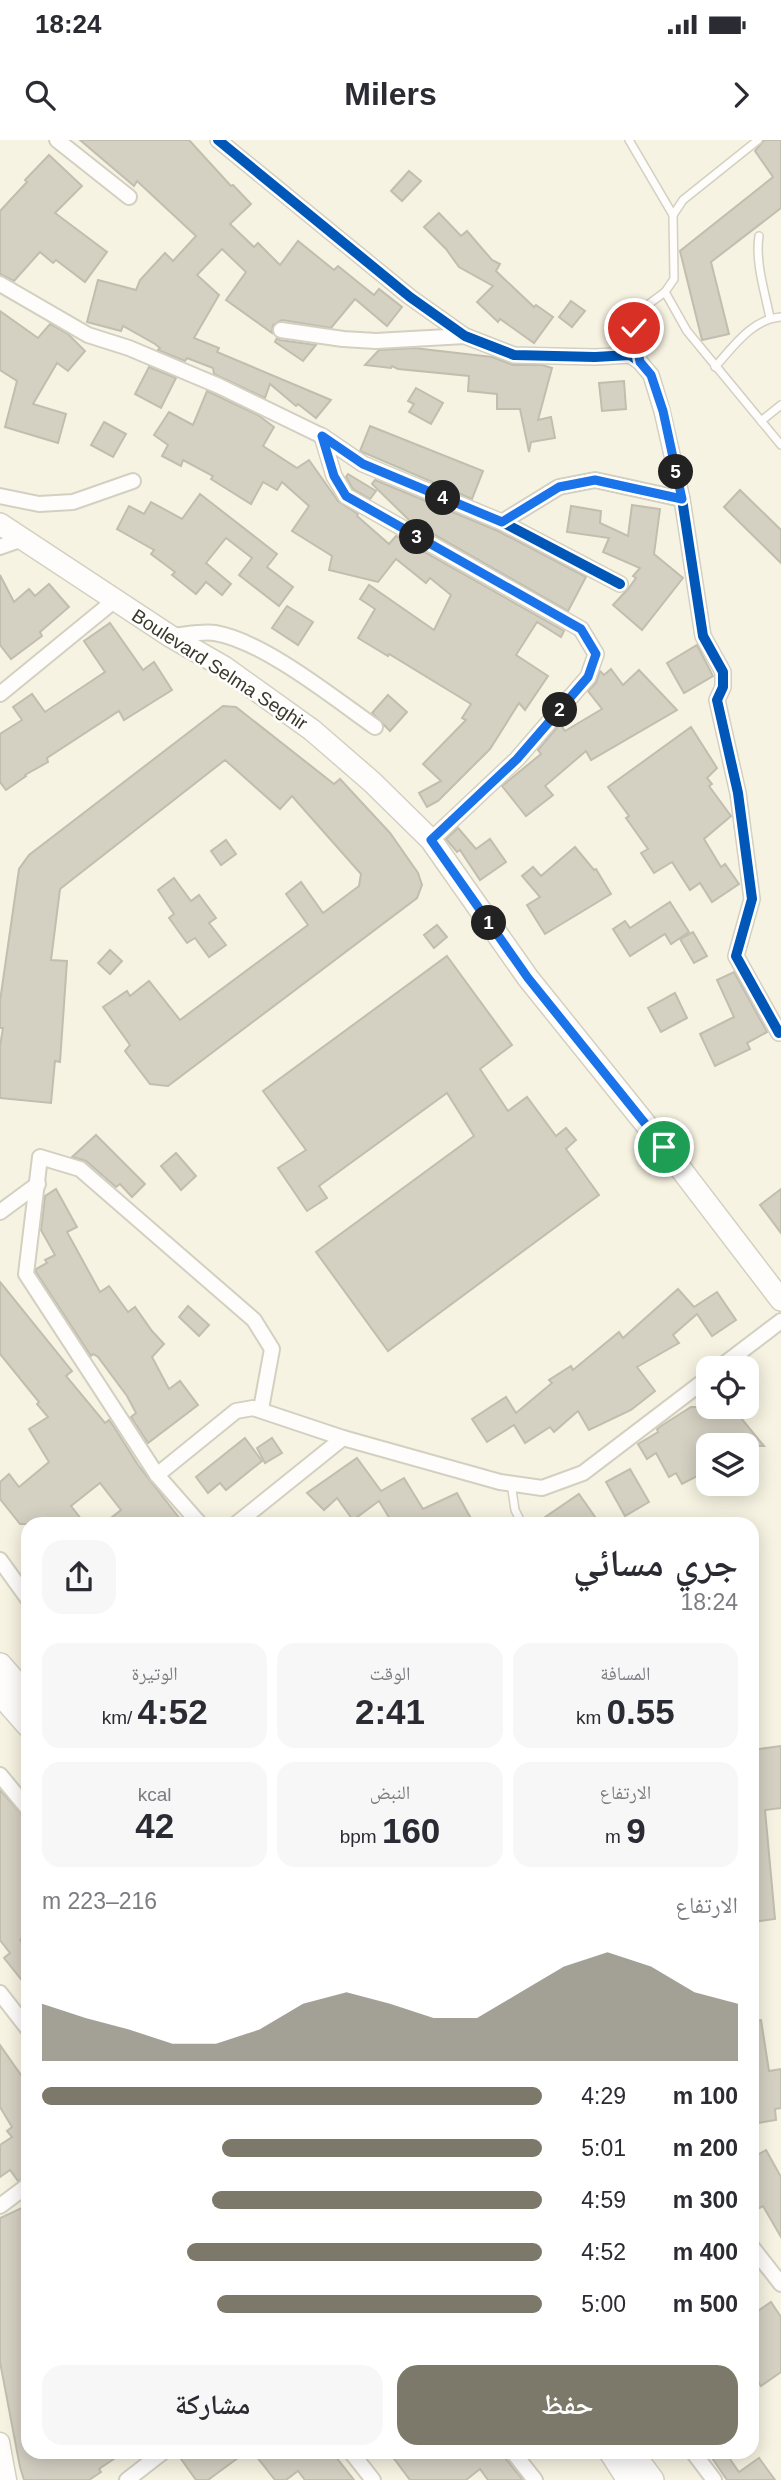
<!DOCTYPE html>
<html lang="ar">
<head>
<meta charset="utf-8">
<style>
  body { margin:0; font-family:Arial,"Noto Naskh Arabic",sans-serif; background:#f7f7f7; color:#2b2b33; direction:rtl; height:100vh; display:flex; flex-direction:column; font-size:26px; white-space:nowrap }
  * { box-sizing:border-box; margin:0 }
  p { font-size:23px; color:#7c7c81 }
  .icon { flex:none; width:38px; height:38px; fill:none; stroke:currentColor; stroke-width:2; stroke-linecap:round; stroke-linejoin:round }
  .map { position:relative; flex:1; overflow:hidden; direction:ltr }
  .side { position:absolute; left:21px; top:1377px; width:738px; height:942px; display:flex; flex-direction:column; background:#fff; border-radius:21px; box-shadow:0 4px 18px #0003; direction:rtl }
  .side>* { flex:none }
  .buttons { position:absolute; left:696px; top:1216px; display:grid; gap:14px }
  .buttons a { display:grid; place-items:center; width:63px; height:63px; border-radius:14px; background:#fff; box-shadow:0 4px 18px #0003; font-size:35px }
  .pin { position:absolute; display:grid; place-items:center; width:60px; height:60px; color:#fff; margin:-30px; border:4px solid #fff; border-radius:50%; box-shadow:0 2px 7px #0007 }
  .km { position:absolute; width:35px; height:35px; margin:-18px; border-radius:50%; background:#222; color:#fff; font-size:19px; line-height:35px; text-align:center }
  .round { display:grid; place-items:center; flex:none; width:74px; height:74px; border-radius:21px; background:#f7f7f7 }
  .headline { display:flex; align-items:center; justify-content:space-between; height:119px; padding:0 21px }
  h1 { font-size:38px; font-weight:600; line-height:52px }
  .stats { display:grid; grid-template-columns:repeat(3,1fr); gap:10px; height:119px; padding:7px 21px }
  .stats div { display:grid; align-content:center; border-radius:18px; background:#f7f7f7; text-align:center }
  .stats b { font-size:35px; font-weight:600 }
  .stats small { font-size:19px; font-weight:400 }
  .stats p { font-size:19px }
  .chart { height:196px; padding:14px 21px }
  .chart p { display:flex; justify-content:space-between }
  .chart svg { width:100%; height:126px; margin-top:7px; fill:#7d796a; opacity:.7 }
  .primary-button { display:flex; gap:14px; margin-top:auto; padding:14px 21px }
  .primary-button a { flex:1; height:80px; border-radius:21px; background:#7d796a; color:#fff; font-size:28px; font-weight:600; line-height:80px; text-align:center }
  .primary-button a+a { background:#f7f7f7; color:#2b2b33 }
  ul { padding:0 21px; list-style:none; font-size:23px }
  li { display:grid; grid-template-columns:112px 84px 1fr; align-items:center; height:52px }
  li i { height:18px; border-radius:9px; background:#7d796a }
  .status { display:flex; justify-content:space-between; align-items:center; height:49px; padding:0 35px; background:#fff; direction:ltr }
  .status svg { height:19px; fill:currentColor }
  header { display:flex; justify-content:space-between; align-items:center; height:91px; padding:0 21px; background:#fff; font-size:32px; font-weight:600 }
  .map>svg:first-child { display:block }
</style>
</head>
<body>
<div class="status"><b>18:24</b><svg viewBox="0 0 49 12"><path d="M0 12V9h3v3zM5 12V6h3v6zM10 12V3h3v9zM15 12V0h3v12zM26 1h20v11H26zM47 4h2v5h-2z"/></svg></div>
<header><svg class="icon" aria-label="forward" viewBox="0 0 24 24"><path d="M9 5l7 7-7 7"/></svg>Milers<svg class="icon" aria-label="search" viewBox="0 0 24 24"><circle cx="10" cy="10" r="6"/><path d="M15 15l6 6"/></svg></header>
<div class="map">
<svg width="781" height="2340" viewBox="0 0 781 2340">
  <rect width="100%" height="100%" fill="#f7f3e2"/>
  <g fill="#d4d0c2" stroke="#c1beaf" stroke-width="2">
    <polygon points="80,0 189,0 231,46 233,45 251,64 230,84 254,107 258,103 280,125 298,101 334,130 338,126 374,155 379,149 402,167 387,186 355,159 331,188 282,180 273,185 272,193 226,160 246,132 222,109 197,135 219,155 194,198 219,208 217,212 331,260 316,278 298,264 296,266 270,244 265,258 214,234 213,228 187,218 185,221 158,210 160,208 155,204 123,186 121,191 87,182 98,140 136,150 140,140 165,113 173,121 196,96 137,41 134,46"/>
    <polygon points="764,0 781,0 781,68 711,122 729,194 702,200 680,111 773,37 755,11"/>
    <polygon points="49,15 82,46 55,73 107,112 85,142 56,120 53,123 40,112 14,141 0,134 0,71 27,42 25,40"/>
    <polygon points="409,31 421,41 402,61 391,51"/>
    <polygon points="439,73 461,96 467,91 492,120 500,124 496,131 534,167 536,165 553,177 534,203 500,179 498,182 477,162 493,146 459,127 446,109 424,87"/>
    <polygon points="571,161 585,171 572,187 559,177"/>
    <polygon points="0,171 38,198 50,184 68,194 85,211 68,231 57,223 33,264 66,274 58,303 5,287 17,241 0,230"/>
    <polygon points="277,198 280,200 316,205 303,221 275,202"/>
    <polygon points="414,208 492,217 513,225 542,225 552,228 538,280 551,277 555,298 531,302 529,312 520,269 497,269 497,254 468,251 469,236 398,229 392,226 391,228 365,225 379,210"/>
    <polygon points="149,227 176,238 161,268 135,254"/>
    <polygon points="624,241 626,269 602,271 599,243"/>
    <polygon points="416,248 443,263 431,284 409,272 414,264 408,261"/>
    <polygon points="207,251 258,275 274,287 263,306 297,328 309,320 338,361 358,374 357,376 389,404 396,396 564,491 561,497 537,482 516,515 548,536 525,570 519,563 490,609 438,661 427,667 419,653 441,641 423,624 466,580 462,578 471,564 389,514 388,516 358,498 375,469 360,459 369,445 434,490 451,455 430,438 426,443 396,419 378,442 329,430 332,416 292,391 309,366 282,342 277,350 263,342 251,364 211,339 213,336 183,320 181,326 162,316 168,305 154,295 169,272 193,285"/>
    <polygon points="104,282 126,294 113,317 91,305"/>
    <polygon points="370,286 483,331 472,359 360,311"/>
    <polygon points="348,334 376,351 370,359 353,349 346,337"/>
    <polygon points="375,340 498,391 586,437 568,471 409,380 372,344"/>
    <polygon points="740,350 781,390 781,423 724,367"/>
    <polygon points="200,354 277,414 267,427 293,447 279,466 239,435 252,418 226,398 206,423 231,444 222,455 206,442 196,454 172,435 175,432 151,414 154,410 117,389 129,366 144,374 151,362 182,379"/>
    <polygon points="632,365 660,369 654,414 683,438 642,490 613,465 628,449 636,438 633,436 640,428 603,412 609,398 567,392 571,366 601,371 600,383 628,396"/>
    <polygon points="0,435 14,462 29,449 35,456 49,444 69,467 40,492 42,496 11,519 0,505"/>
    <polygon points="287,466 313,482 298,505 272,488"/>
    <polygon points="110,483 143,530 154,522 172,550 124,580 119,571 47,618 48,622 25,635 26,636 6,650 0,642 0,594 22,580 13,567 32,554 45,572 105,532 84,501"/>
    <polygon points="697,505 713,536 684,553 667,523"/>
    <polygon points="611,529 623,545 639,530 677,570 591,620 586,611 545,646 553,655 526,676 502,646 541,614 538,610 560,584 565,591 602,569 588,551 596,543 600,531 604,535"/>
    <polygon points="388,555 407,572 390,591 372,573"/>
    <polygon points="223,566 236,567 334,644 340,639 390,693 418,733 422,745 417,758 168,946 150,944 125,911 130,905 103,867 127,851 130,856 149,841 180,880 308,785 286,754 301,742 323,773 359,746 361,734 292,656 280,669 225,620 60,749 51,820 67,821 60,922 55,921 51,963 0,958 0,906 3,888 0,888 0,861 19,729 29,715"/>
    <polygon points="691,587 717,628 707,638 712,644 709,646 731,676 704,699 721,727 725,724 739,744 712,762 700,743 690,750 672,722 654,733 641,713 648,709 626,678 629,676 608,647"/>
    <polygon points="458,688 476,709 490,699 506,722 480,740 460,710 457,712 446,699"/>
    <polygon points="226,700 236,714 221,725 211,711"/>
    <polygon points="575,707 594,730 596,729 611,754 545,794 527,765 540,757 522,736 533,727 541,736"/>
    <polygon points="174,738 191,761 199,755 216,778 209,783 226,805 209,817 195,798 187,803 169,778 174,774 158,750"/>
    <polygon points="670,762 689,792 671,804 665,794 630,816 613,789 625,781 630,788"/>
    <polygon points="437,785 447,797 434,808 424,795"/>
    <polygon points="693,792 707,816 694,823 680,799"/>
    <polygon points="110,810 122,821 110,834 98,823"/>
    <polygon points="447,816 512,905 480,929 508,971 527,957 556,996 566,988 576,1000 566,1009 599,1055 388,1211 316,1112 474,996 447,953 319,1046 327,1058 307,1071 278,1028 306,1010 263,951"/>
    <polygon points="734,832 767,892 747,903 750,909 715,926 700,894 734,877 717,840"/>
    <polygon points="675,853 687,878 661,892 648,868"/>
    <polygon points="96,995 145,1044 132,1057 120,1044 116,1047 86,1021 72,1017"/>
    <polygon points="176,1013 196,1036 181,1050 161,1026"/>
    <polygon points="56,1049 77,1087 67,1092 100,1152 109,1146 128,1172 135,1167 152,1191 164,1204 152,1217 169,1249 180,1241 198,1265 148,1303 131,1277 136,1273 127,1256 98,1217 93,1214 91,1216 36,1132 36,1129 47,1123 45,1120 55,1115 41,1090 45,1056"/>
    <polygon points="781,1049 781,1093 760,1065"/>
    <polygon points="0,1142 72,1231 66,1236 105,1283 109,1280 114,1287 138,1325 184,1384 103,1384 121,1370 100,1343 71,1366 85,1384 20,1384 0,1359 0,1342 9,1334 19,1347 49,1322 29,1289 48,1277 37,1264 39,1262 0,1214"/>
    <polygon points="678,1149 694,1167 717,1152 736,1180 712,1196 697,1174 673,1195 679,1203 637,1227 655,1251 631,1270 589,1290 578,1271 554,1292 550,1287 525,1303 514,1285 487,1302 472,1279 506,1257 516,1273 552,1243 549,1240 571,1226 573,1230 619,1192 623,1198"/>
    <polygon points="188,1166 209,1185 199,1196 179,1177"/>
    <polygon points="691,1267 732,1267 764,1306 709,1306 709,1330 682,1344 676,1333 669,1337 656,1313 647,1319 638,1304 658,1292 657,1289 661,1286"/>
    <polygon points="245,1298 262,1321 226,1350 220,1343 208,1353 196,1337"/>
    <polygon points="272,1298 282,1313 265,1323 257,1308"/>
    <polygon points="357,1318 381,1351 404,1338 423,1369 457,1353 474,1384 393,1384 379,1361 353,1380 337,1358 324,1370 307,1353"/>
    <polygon points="630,1329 649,1362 625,1376 606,1342"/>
    <polygon points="579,1354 600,1384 535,1384"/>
    <polygon points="781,1606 781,1668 765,1670 775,1779 752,1782 752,1610"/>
    <polygon points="0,1650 28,1681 28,1794 20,1800 28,1811 28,1848 4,1818 10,1813 0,1800"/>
    <polygon points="761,1880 769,1931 781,1929 781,1968 775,1969 776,1980 752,1984 752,1881"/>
    <polygon points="0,1905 21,1935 28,1930 28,2036 18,2041 10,2030 0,2037 0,2005 12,1997 7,1991 12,1987 0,1967"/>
    <polygon points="766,2010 781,2037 781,2097 763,2066 752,2072 752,2018"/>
    <polygon points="28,2065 28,2312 124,2312 99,2329 101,2332 89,2340 24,2340 20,2327 0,2222 0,2078"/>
    <polygon points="771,2162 781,2177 781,2232 761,2246 752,2233 752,2175"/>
    <polygon points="190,2312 246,2312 208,2340 196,2340 181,2319"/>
    <polygon points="253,2312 332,2312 354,2340 305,2340 298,2331 286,2340 275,2340"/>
    <polygon points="389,2312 504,2312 505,2318 523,2340 488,2340 480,2329 466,2340 410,2340"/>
    <polygon points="708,2312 725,2312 739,2332 759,2318 775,2340 727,2340"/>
  </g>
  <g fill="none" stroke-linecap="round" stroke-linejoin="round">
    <g stroke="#d3d0c1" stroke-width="10">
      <g id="service">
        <polyline points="629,0 673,75"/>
        <path d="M759,96C755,123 765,152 770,178"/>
        <polyline points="665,152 687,191 781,305"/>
        <polyline points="640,221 634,188 642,169 665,152 674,139 673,75 683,60 758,0"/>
        <path d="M715,227C733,207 752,179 781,177"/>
        <polyline points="761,281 781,265"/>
        <polyline points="511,1343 515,1370 522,1384"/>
      </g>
    </g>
    <g stroke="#d3d0c1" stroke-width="18">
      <g id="minor">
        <polyline points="57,0 129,57"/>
        <polyline points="218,0 410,157 465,196 514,215 595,217 630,215 640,222 651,235 662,271 682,359 703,496 723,532 723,547 717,560 738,653 752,759 736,816 779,893"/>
        <polyline points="0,144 88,195 129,208 219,246 322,296"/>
        <polyline points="281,190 343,199 376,201 465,196"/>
        <polyline points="0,356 39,364 73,362 133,341"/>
        <polyline points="502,382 559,347 595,340 682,359"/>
        <polyline points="0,407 23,399"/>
        <path d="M172,496C185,495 202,491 215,493C263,501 334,558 375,587"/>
        <polyline points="0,554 115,460"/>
        <polyline points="431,700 517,619 588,537 596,514 581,489 346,356 334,336 322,296 363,324 502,382 620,444"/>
        <polyline points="0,1072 38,1044"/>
        <polyline points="719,1228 781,1181"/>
        <polyline points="157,1335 236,1271 253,1268 343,1298 500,1342 542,1348 583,1333 709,1237"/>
        <polyline points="200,1384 157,1335 26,1134 40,1017 80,1029 254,1180 272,1209 261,1269"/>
        <polyline points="236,1384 343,1298"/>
        <polyline points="0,1420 28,1459"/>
        <polyline points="0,1635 28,1669"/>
        <polyline points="0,1853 28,1889"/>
        <polyline points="0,2066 28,2045"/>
        <polyline points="752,2107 781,2144"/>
        <polyline points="351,2312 373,2340"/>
        <polyline points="513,2312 535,2340"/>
        <polyline points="693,2312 714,2340"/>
        <polyline points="127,2340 163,2312"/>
      </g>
    </g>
    <g stroke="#d3d0c1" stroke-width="21">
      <polyline id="tertiary" points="0,2302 7,2340"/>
    </g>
    <g stroke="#d3d0c1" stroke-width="24">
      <polyline id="secondary" points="0,384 170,496 224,527 312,590 372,642 431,700 528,838 664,1007 781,1160"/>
    </g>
    <g stroke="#d3d0c1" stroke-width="26">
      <g id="primary">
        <polyline points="0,1525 28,1557"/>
        <polyline points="0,1553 28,1585"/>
        <polyline points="611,2312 629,2340"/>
        <polyline points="631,2312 652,2340"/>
      </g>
    </g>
    <use href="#service" stroke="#fefdfb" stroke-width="7"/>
    <use href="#minor" stroke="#fefdfb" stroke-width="14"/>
    <use href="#tertiary" stroke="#fefdfb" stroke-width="18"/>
    <use href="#secondary" stroke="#fefdfb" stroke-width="21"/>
    <use href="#primary" stroke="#fefdfb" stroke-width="23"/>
    <g stroke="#fff" stroke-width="15">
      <g id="cycleway">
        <polyline points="218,0 410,157 465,196 514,215 595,217 630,215 640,222 651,235 662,271 682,359 703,496 723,532 723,547 717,560 738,653 752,759 736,816 779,893"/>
        <polyline points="431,700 517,619 588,537 596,514 581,489 346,356 334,336 322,296 363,324 502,382 620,444"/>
      </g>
    </g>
    <use href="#cycleway" stroke="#0057b8" stroke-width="10"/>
  </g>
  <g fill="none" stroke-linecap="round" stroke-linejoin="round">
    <g stroke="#fff" stroke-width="14">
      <polyline id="route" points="634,188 640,222 651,235 663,271 682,359 595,340 559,347 502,382 363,324 322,296 334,336 346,356 581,489 596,514 588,537 517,619 431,700 528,838 664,1007"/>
    </g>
    <use href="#route" stroke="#1a73e8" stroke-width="9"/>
  </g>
  <g text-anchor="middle" stroke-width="5" stroke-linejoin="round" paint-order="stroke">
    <g font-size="19" fill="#3b3729" stroke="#fff">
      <text transform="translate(220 529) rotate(33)" y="7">Boulevard Selma Seghir</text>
    </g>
  </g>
</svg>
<div class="buttons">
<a><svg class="icon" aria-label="locate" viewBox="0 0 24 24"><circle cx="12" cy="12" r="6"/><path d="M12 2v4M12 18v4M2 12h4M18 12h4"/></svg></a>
<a><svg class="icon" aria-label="layers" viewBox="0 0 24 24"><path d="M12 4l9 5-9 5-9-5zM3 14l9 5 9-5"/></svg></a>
</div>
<div class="pin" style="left:664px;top:1007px;background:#1e9e55"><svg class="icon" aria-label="arrive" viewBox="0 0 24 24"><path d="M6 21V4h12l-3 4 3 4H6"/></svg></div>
<div class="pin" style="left:634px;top:188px;background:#d93025"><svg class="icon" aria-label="check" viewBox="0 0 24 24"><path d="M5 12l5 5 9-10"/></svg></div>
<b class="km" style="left:489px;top:783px">1</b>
<b class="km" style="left:560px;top:570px">2</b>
<b class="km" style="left:417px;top:397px">3</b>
<b class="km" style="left:443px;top:358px">4</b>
<b class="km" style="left:676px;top:332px">5</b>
<section class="side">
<div class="headline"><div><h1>جري مسائي</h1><p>18:24</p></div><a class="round"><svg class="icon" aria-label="share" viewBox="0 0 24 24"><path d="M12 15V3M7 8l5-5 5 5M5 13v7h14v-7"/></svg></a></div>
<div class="stats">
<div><p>المسافة</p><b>0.55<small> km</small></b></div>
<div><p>الوقت</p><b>2:41</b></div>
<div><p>الوتيرة</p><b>4:52<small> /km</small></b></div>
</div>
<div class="stats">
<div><p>الارتفاع</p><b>9<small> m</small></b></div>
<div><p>النبض</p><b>160<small> bpm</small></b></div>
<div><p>kcal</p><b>42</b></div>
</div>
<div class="chart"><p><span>الارتفاع</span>216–223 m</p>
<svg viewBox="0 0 160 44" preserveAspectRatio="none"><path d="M0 44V24L10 29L20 33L30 38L40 38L50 33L60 24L70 20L80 24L90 29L100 29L110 20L120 11L130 6L140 11L150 20L160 24V44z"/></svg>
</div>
<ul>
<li><b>100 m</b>4:29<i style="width:100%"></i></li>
<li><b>200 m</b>5:01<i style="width:64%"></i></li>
<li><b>300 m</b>4:59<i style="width:66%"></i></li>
<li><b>400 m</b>4:52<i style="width:71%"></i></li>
<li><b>500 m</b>5:00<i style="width:65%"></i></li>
</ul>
<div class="primary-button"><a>حفظ</a><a>مشاركة</a></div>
</section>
</div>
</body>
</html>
